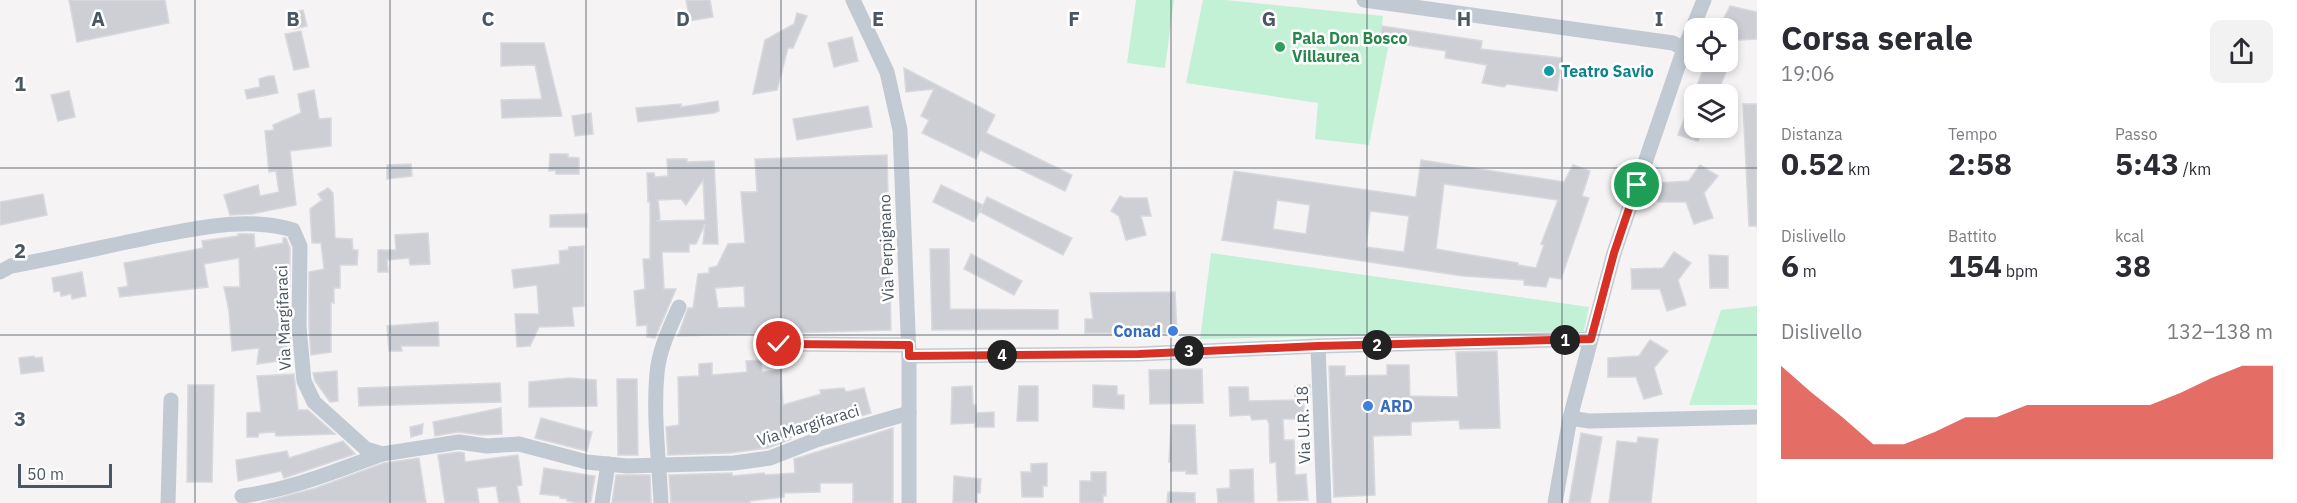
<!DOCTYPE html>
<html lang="it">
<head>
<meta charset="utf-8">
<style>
  body { margin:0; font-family:"IBM Plex Sans",sans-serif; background:#f2f2f3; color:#2b2b33; height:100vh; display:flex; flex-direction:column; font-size:22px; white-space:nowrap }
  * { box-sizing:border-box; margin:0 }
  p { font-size:20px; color:#7c7c81 }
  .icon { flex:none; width:33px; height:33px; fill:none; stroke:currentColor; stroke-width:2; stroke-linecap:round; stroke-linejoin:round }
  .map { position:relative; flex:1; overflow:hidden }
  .drawer { display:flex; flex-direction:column; background:#fff; width:540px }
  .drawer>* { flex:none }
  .controls { position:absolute; left:1684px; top:18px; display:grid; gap:12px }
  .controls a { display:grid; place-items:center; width:54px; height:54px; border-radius:12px; background:#fff; box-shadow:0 3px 9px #0003; font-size:30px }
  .scale { position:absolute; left:18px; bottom:15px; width:94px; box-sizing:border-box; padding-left:6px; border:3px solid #4a5661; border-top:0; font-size:16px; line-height:21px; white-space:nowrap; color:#4a5661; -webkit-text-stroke:4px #fff; paint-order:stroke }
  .pin { position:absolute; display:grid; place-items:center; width:51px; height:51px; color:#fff; margin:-26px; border:3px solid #fff; border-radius:50%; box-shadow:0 2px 6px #0007 }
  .km { position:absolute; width:30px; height:30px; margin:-15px; border-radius:50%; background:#222; color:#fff; font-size:16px; line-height:30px; text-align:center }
  .round { display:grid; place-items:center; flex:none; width:63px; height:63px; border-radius:12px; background:#f2f2f3 }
  .overview { display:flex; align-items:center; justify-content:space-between; height:102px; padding:0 24px }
  h1 { font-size:33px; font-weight:700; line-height:45px }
  .stats { display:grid; grid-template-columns:repeat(3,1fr); gap:9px; height:102px; padding:6px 24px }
  .stats div { display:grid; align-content:center }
  .stats b { font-size:30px; font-weight:700 }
  .stats small { font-size:16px; font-weight:400 }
  .stats p { font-size:16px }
  .chart { height:168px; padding:12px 24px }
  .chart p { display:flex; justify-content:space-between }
  .chart svg { width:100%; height:108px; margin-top:6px; fill:#d93025; opacity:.7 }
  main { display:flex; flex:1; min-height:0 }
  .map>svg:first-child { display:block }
</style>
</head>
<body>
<main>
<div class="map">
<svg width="1757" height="503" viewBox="0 0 1757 503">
  <rect width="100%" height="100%" fill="#f5f3f3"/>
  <g fill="#c3f1d5">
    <polygon points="1136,0 1174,0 1165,68 1127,63"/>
    <polygon points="1203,0 1225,0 1383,16 1380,41 1389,43 1369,145 1315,139 1318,103 1186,83"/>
    <polygon points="1211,253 1589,307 1584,331 1200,339"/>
    <polygon points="1757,306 1757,405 1689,405 1721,310"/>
  </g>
  <g fill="#cdcfd5" stroke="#d7d9de" stroke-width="1.5" fill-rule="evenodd">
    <polygon points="69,0 165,0 169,23 77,42"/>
    <polygon points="686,0 710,0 713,17 690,21"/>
    <polygon points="1730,6 1757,12 1757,39 1739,40 1728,36 1728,28 1719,28"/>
    <polygon points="303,10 307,26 294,29 291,12"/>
    <polygon points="797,13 807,16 793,48 788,48 777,90 753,94 765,40 794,24"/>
    <polygon points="1382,26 1482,41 1481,49 1562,58 1557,91 1507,84 1504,87 1482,83 1487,65 1445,58 1446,51 1380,41"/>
    <polygon points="301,31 309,67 294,70 285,34"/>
    <polygon points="852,37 858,61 834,67 828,43"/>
    <polygon points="501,43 544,43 562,116 502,118 501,100 542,99 535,65 501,66"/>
    <polygon points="1706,62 1730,62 1717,94 1695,94 1695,128 1704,128 1698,141 1678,135"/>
    <polygon points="904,68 995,115 986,133 1072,175 1065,191 980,150 976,159 922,133 929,120 921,116 934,89 906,92"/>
    <polygon points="269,76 274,76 278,93 247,99 245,90 260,87 259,79"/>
    <polygon points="314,90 319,119 331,118 331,146 290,151 296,205 252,214 230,215 224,195 258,185 260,196 279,192 276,171 269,172 265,131 274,130 273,125 301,113 298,94"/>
    <polygon points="69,91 75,117 58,121 51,95"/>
    <polygon points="718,101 719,111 714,113 638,122 636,108 681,104 681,107"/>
    <polygon points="1743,104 1757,104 1757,226 1749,226"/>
    <polygon points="868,106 872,127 797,140 793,119"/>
    <polygon points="591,113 593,134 575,136 572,116"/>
    <polygon points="550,154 568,154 568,157 579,158 579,174 556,174 555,170 549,171"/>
    <path d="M887,155L891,330L678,336L688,308H693L698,274L709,273V268L717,266L728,244L745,243L741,192H757L755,159ZM744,286L745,307L718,308L715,288Z"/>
    <path d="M667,159H687V162L714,161L718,244H703L705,224L696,244H689V252H662L664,289H676L655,338L647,337V325L637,326L634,291L645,289L643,259H650V202H648L647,173H654L655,177L668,176ZM703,180L705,220L657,221L660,219L658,200L681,199L686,205Z"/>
    <path d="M1421,160L1564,182L1573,165L1590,171L1582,196L1589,198L1561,279L1549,277L1546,287L1524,285V280L1463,276L1222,240L1234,171L1416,197ZM1444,184L1558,200L1541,244L1544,245L1536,268L1518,265V263L1436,249ZM1277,200L1310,205L1306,234L1273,229ZM1370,211L1409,216L1404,252L1366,247Z"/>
    <polygon points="411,164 412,176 387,179 387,165"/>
    <polygon points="1700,165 1718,176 1704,193 1713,218 1694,224 1686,202 1658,202 1658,183 1689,181"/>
    <polygon points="941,185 983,205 974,222 933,202"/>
    <polygon points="328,188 333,193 335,238 352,239 353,250 358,250 357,265 340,265 340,288 334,288 334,303 331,302 331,352 311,355 309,327 309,272 324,269 321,243 312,243 310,209 322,200 318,194"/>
    <polygon points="43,194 47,215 0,225 0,202"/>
    <polygon points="1120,196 1124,198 1147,198 1151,216 1141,216 1146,235 1126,240 1119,216 1111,211"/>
    <polygon points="987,197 1072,238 1063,255 980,212"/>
    <polygon points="587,214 587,227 550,227 550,215"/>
    <polygon points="428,233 430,264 410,265 409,258 387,260 388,272 378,272 378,250 396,250 395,235"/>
    <polygon points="238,234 254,234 255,248 283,243 283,238 286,238 290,248 289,327 292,359 257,364 259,348 232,351 229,311 224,287 240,287 239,258 204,264 208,287 120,297 118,288 128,286 124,263 203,248 202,241 238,236"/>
    <polygon points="584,246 584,306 572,307 574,326 539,327 530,346 517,347 515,314 539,314 537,285 514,288 512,270 560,264 559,251 568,250 569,247"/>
    <polygon points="930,249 949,249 950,309 1058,310 1058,329 932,330"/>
    <polygon points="1674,252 1691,263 1678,280 1686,305 1667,311 1660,289 1632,289 1631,269 1663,268"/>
    <polygon points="971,254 1022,281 1014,295 964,269"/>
    <polygon points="1709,255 1728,256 1728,288 1710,288"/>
    <polygon points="82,272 86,296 72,299 71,294 61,296 60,291 54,292 52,278"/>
    <polygon points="1175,292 1177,333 1085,333 1085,319 1093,319 1090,293"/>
    <polygon points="438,322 439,346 401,346 402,351 389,351 387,326"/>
    <polygon points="1650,340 1668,351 1654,368 1662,394 1644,399 1636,377 1608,377 1608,358 1639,356"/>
    <polygon points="1497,351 1500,428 1460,429 1459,420 1411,422 1411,435 1373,436 1375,495 1334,497 1329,366 1345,366 1345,376 1387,375 1387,365 1409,365 1410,396 1458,397 1456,352"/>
    <polygon points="34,356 35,358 42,357 44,371 21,374 19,358"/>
    <polygon points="761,360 762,372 781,370 783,405 821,394 820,390 844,388 846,392 864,388 871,413 785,439 791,439 768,448 730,453 668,455 666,427 679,425 678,377 699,376 699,364 712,363 712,375 747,372 746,361"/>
    <polygon points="1202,369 1203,403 1150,404 1149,370"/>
    <polygon points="337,371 338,401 330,402 315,381 313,373"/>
    <polygon points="294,374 298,410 308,410 335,434 276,436 275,432 259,433 258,437 247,437 247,413 261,412 257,376"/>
    <polygon points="569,378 596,380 597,406 529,407 529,382"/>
    <polygon points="617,379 637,379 638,455 618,455"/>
    <polygon points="500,383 501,402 359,406 358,388"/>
    <polygon points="188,385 214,385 212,482 187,482"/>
    <polygon points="1093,385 1117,386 1117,395 1124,395 1124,409 1093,407"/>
    <polygon points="1310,385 1310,397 1295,397 1295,386"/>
    <polygon points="972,386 973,405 976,405 976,413 994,412 994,427 975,427 975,423 951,424 952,387"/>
    <polygon points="1019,386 1038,386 1038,421 1017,421"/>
    <polygon points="1229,387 1248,387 1249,401 1304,400 1304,419 1283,419 1284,440 1294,440 1295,475 1306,474 1308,500 1278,501 1276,462 1270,463 1269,424 1267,419 1252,420 1250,415 1230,416"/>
    <polygon points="501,408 502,434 481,435 458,432 435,436 433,422"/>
    <polygon points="541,418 592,432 587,451 535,438"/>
    <polygon points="423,424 422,434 411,437 410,427"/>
    <polygon points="1171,425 1195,425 1197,474 1186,474 1186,471 1171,471 1171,462 1169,462"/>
    <polygon points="893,428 893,503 853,503 853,483 820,483 820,492 784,493 784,497 750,501 750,503 671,503 669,475 732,473 732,476 764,473 765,475 795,473 794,459"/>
    <polygon points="1581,433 1602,437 1590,503 1569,503"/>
    <polygon points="1638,437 1658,439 1651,503 1609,503 1617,441 1637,443"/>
    <polygon points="343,441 355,454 284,478 281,471 238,481 236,460 287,451 289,458"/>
    <polygon points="459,452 464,453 465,462 518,455 522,485 517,486 520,503 499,503 496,486 477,488 479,503 445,503 438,455"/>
    <polygon points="419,458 426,503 260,503 316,488 384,463"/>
    <polygon points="1047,463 1047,486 1043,486 1043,497 1022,497 1021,472 1031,472 1031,464"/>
    <polygon points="544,468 595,476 591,501 588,503 577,503 567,501 567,499 560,498 560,496 540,494"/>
    <polygon points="1253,469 1254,503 1218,503 1217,489 1230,488 1230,470"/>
    <polygon points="1091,472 1106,472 1106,496 1103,495 1103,503 1080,503 1080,481 1091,481"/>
    <polygon points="616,475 650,475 651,503 612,503"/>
    <polygon points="954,476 981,479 980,493 977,493 977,503 953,503"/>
    <polygon points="1168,492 1195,493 1195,503 1167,503"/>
  </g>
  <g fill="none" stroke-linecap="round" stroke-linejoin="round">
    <g stroke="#c1cad2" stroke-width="15">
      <polyline points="853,0 887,72 900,130 909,356 909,503"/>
      <polyline points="1364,0 1673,43 1684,49"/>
      <path d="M0,272L11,266C61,257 111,245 161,235C204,227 250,217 293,230L300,246L299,327L304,381L314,402L366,449L382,454L459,442L487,446L519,444L587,462L627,466L734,463L770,458L816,440L909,413"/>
      <polyline points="779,344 908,345"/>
      <polyline points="1318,346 1324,503"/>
      <polyline points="909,356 1139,354 1318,346 1591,339"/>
      <polyline points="1570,418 1589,421 1757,417"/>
      <path d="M242,496C290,490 336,471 382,454"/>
      <polyline points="168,503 171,400"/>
      <polyline points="602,503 608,464"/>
      <path d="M661,503C659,460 653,415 657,373C659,350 670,327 679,307"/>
      <polyline points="1555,503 1570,418 1614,253 1684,49 1704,0"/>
    </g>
  </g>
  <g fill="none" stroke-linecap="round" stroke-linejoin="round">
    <g stroke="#fff" stroke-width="12">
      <polyline id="route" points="779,344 909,345 909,356 1139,354 1318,346 1591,339 1614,253 1637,185"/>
    </g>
    <use href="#route" stroke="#d93025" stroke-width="8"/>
  </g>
  <path fill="none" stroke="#4a5661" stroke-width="1.5" stroke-opacity="0.55" d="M195,0V503M390,0V503M586,0V503M781,0V503M976,0V503M1171,0V503M1367,0V503M1562,0V503M0,168H1757M0,335H1757"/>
  <circle fill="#2e9e5b" stroke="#fff" stroke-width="2" cx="1280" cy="47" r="6"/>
  <circle fill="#0f9aa8" stroke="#fff" stroke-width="2" cx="1549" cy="71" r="6"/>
  <g fill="#3f7fe0" stroke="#fff" stroke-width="2">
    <circle cx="1173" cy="331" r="6"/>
    <circle cx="1368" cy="406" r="6"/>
  </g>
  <g text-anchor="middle" stroke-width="5" stroke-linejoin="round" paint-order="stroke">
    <g font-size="16" font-weight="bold" fill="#27864d" stroke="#fff" text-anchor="start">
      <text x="1292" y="44">Pala Don Bosco<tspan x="1292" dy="18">Villaurea</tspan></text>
    </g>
    <g font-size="16" font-weight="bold" fill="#0d838f" stroke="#fff" text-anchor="start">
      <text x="1561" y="77">Teatro Savio</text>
    </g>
    <g font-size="16" fill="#4a5661" stroke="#fff">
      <text transform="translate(886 248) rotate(-92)" y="6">Via Perpignano</text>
      <text transform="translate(283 318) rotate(-92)" y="6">Via Margifaraci</text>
      <text transform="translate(808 425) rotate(-17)" y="6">Via Margifaraci</text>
      <text transform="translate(1303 425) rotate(-92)" y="6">Via U.R. 18</text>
    </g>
    <g font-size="16" font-weight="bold" fill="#366cbe" stroke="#fff" text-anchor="end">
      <text x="1161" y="337">Conad</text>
      <text x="1380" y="412" text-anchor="start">ARD</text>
    </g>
  </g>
  <g font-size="20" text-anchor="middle" font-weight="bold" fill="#4a5661" stroke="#fff" stroke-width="5" stroke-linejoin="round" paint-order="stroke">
    <text x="98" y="26">A</text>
    <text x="293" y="26">B</text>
    <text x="488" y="26">C</text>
    <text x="683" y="26">D</text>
    <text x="878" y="26">E</text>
    <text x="1074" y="26">F</text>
    <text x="1269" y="26">G</text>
    <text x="1464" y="26">H</text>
    <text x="1659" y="26">I</text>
    <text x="20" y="91">1</text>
    <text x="20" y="258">2</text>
    <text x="20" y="426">3</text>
  </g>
</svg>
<div class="controls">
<a><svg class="icon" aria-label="locate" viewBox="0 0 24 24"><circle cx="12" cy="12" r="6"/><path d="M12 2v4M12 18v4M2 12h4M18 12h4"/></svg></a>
<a><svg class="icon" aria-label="layers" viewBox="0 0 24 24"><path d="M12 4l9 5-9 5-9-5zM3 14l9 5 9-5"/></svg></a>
</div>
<div class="scale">50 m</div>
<div class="pin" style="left:1637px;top:185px;background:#1e9e55"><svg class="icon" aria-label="arrive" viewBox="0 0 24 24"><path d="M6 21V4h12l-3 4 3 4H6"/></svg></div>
<div class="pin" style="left:779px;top:344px;background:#d93025"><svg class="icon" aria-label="check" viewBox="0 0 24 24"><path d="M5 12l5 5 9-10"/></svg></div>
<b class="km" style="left:1565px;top:340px">1</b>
<b class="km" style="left:1377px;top:345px">2</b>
<b class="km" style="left:1189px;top:351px">3</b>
<b class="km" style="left:1002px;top:355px">4</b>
</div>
<section class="drawer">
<div class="overview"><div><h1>Corsa serale</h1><p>19:06</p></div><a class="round"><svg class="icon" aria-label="share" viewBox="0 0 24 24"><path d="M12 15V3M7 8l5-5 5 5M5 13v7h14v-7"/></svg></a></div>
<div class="stats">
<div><p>Distanza</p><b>0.52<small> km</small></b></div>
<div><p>Tempo</p><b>2:58</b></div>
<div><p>Passo</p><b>5:43<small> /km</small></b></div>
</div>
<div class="stats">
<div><p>Dislivello</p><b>6<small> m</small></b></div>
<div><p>Battito</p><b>154<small> bpm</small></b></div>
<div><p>kcal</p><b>38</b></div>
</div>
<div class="chart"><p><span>Dislivello</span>132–138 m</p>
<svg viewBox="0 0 160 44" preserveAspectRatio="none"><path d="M0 44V6L10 17L20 27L30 38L40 38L50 33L60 27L70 27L80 22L90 22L100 22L110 22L120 22L130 17L140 11L150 6L160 6V44z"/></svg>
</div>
</section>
</main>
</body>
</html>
